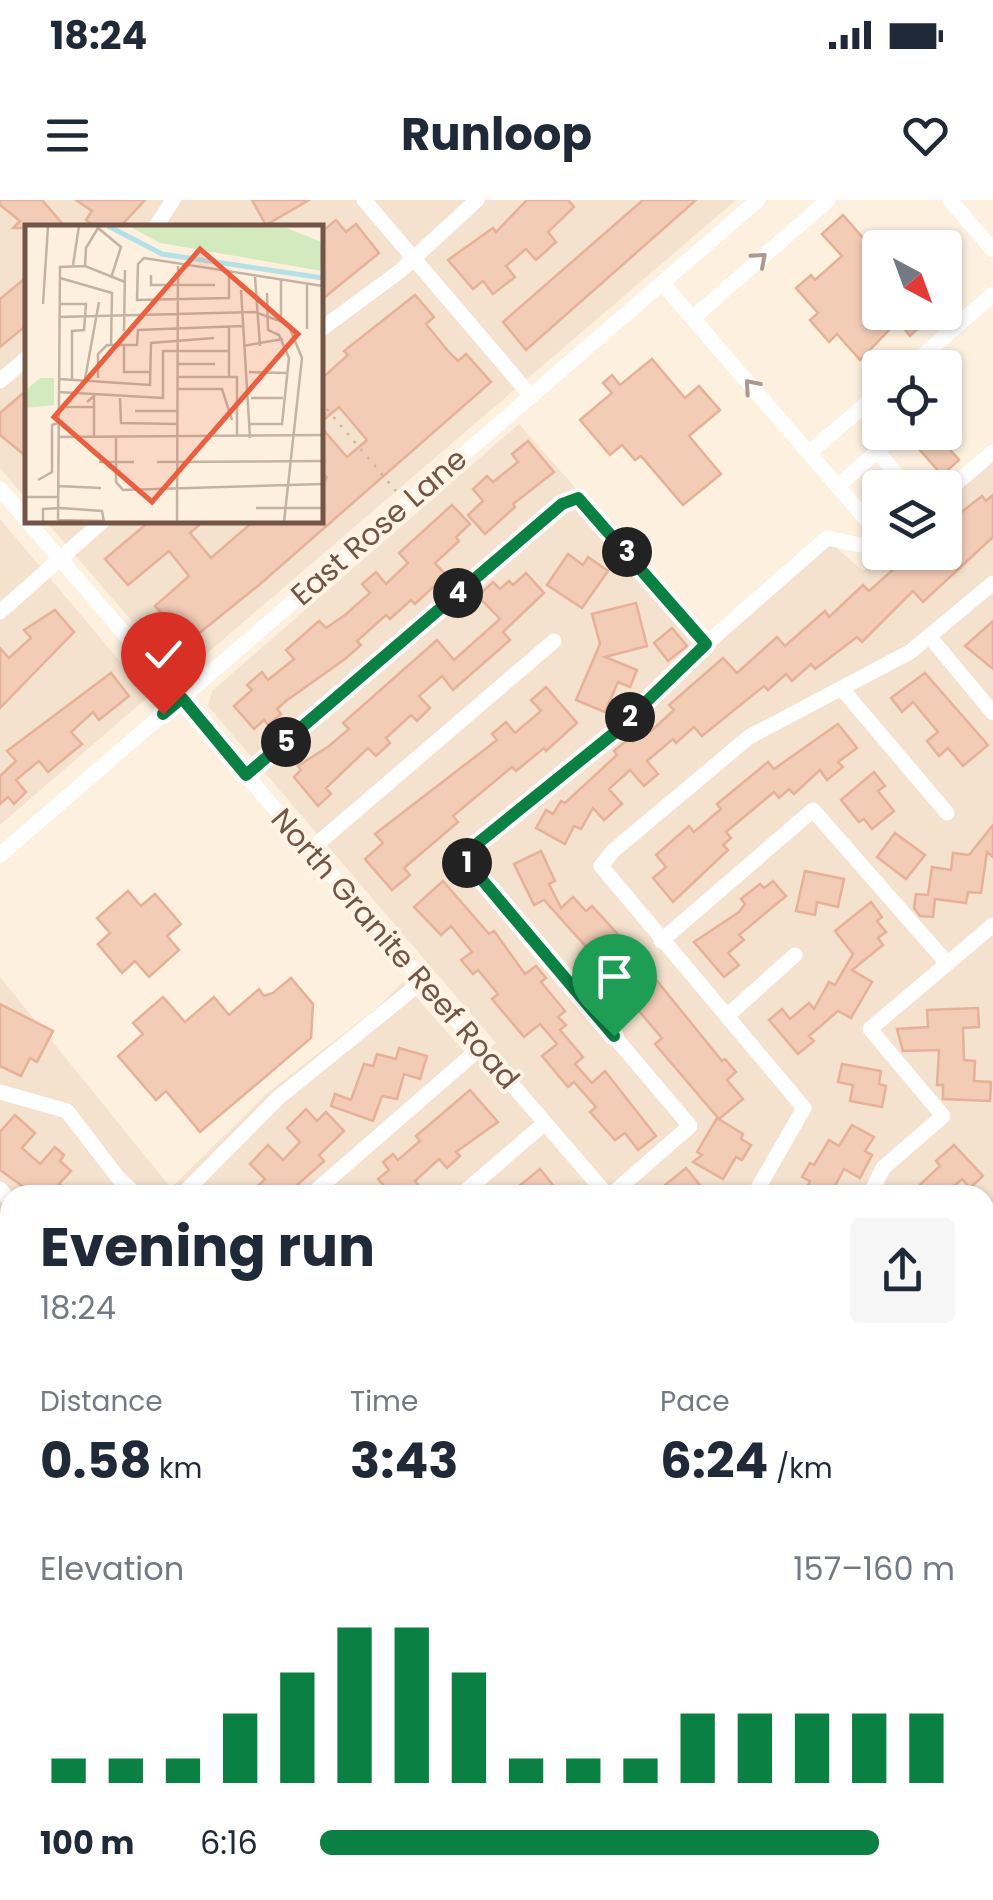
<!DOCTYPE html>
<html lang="en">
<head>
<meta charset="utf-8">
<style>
  body { margin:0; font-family:Poppins,sans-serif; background:#f6f6f7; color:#1f2937; height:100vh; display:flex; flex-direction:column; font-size:38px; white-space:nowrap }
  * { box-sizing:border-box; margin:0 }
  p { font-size:32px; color:#747a83 }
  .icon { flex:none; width:55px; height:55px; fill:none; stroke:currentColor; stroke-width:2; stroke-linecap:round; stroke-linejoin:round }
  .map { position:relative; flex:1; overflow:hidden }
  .sheet { position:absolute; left:0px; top:985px; width:995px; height:715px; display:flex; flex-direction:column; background:#fff; border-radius:30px 30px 0 0; box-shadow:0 2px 8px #0004 }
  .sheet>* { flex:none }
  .needle { width:65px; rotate:139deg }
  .controls { position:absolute; left:862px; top:30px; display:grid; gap:20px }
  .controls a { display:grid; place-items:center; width:100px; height:100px; border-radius:10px; background:#fff; box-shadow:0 2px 8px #0004; font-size:50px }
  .pin { position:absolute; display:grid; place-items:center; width:85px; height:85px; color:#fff; margin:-102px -42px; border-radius:50% 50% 50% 0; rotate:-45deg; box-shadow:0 0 10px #0007 }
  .pin .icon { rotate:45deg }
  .km { position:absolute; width:50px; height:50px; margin:-25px; border-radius:50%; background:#222; color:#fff; font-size:28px; line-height:50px; text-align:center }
  .round { display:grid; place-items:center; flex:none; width:105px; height:105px; border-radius:10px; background:#f6f6f7 }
  .headline { display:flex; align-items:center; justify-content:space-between; height:170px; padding:0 40px }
  h1 { font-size:55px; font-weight:700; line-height:75px }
  .figures { display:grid; grid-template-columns:repeat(3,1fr); gap:15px; height:170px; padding:10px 40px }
  .figures div { display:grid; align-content:center }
  .figures b { font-size:50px; font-weight:700 }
  .figures small { font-size:28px; font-weight:400 }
  .figures p { font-size:28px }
  .chart { height:280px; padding:20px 40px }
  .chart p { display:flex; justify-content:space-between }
  .chart svg { width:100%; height:180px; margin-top:10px; stroke:#0b8043; stroke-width:6 }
  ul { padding:0 40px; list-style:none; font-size:32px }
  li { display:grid; grid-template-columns:160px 120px 1fr; align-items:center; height:75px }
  li i { height:25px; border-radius:12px; background:#0b8043 }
  .status { display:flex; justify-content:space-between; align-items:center; height:70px; padding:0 50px; background:#fff; direction:ltr }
  .status svg { height:28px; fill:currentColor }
  header { display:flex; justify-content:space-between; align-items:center; height:130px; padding:0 40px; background:#fff; font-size:45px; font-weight:700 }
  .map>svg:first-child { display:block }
</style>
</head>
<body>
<div class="status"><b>18:24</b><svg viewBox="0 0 49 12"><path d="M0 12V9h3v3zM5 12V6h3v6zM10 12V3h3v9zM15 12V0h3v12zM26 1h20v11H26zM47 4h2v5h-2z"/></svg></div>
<header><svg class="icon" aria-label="menu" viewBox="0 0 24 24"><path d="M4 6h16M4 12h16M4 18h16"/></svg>Runloop<svg class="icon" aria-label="heart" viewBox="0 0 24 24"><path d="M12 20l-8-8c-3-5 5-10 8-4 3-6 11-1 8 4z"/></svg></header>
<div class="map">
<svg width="993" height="1700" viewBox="0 0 993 1700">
  <rect width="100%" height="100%" fill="#fdf0df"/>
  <g fill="#f4e1ce">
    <polygon points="0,0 736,0 185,472 174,470 45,320 320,320 320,28 28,28 27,300 0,268"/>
    <polygon points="519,224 712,443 831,343 863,371 885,353 945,352 945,301 993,261 993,1510 985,1515 985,995 10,995 10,1690 716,1690 700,1700 0,1700 0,777 171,988 265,895 378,807 403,782 472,861 496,843 208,506 212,491"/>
    <polygon points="0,319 149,496 0,625"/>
  </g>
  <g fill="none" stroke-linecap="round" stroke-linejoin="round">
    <g stroke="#b4e1e6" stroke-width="15">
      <polyline points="985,1600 993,1594"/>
      <polyline points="830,1700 845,1690"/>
    </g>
  </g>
  <g fill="#f3ccb6" stroke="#e6b196" stroke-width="2.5">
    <polygon points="0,0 42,0 66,28 13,28 20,21 0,5"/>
    <polygon points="76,0 145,0 119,28 97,28 86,20 92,11"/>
    <polygon points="252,0 309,0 266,25"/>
    <polygon points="527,0 568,0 574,7 548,32 556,42 536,60 526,49 506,66 515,77 493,94 483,81 473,89 448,60 493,28 496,32"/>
    <polygon points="643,0 696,0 526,150 503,122"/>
    <polygon points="843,15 871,47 875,44 880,50 880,112 936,112 910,136 898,121 860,160 837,134 829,142 810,120 818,113 796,88 811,75 815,80 842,56 822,34"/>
    <polygon points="336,20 346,32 356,24 379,53 320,101 320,33"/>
    <polygon points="28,76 28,124 0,147 0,99"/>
    <polygon points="415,95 434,117 426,124 448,151 458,161 466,154 491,182 259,385 182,447 158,420 164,416 155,406 189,376 169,351 128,385 105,359 151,320 205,320 190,333 211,358 255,320 320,320 320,285 327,278 320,269 320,226 347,257 367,240 339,207 320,223 320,180 348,155 344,151"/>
    <polygon points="652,159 685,198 699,186 720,210 689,236 721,274 683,305 641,256 635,260 622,245 610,255 580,220 612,193 603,183 612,175 620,185"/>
    <polygon points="28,189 28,258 0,235 0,213"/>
    <polygon points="937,235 959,260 942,275 920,250"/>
    <polygon points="528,241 554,272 513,304 515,307 485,334 468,315 483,301 473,289 487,276 493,282 518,262 512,254"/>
    <polygon points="993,295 993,337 923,402 913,391 862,442 857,437 815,469 811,464 792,481 786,474 768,490 764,486 702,536 694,527 676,543 673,539 647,561 658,574 644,586 630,570 609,589 622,604 604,620 593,608 581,629 574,626 565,644 536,628 546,610 553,614 561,601 565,603 617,555 614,551 630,538 633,542 648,529 650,532 674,510 669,505 723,458 737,473 777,437 785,446 825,411 829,417 863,385 869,391 913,352 945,352 945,325 982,296 986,301"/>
    <polygon points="452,305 470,324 456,337 459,341 435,363 446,375 415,404 411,400 390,419 386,415 357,441 361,445 345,459 286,501 277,509 281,514 268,525 264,520 254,529 234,506 252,490 247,485 262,472 268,480 294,459 286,450 319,421 326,428 345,415 370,393 362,384 376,372 386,384 408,363 399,353"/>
    <polygon points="568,354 583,365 588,357 608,371 582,408 547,385"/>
    <polygon points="526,373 544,393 503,432 510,440 453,490 442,476 419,496 430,508 417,521 411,515 386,538 390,543 376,556 368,548 326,588 331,594 318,606 294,577 301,570 298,566 329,546 349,529 343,523 437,440 454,460 500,419 478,396 493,382 500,389 509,381 513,385"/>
    <polygon points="636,403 647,446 605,457 637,470 630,487 618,482 605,512 576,500 600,444 592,414"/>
    <polygon points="55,410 74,432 0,508 0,448 9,458 31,438 24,430"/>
    <polygon points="993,421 993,469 965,446"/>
    <polygon points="672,428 687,446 668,461 654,443"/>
    <polygon points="111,473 129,496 99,520 93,512 71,532 82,544 48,572 39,561 16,580 26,592 14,604 8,597 0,604 0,576 16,561 7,551"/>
    <polygon points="925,473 988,545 963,566 948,548 939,556 927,541 938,532 913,502 902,512 891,498"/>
    <polygon points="546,487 577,523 546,551 544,548 516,571 512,567 453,616 458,622 404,668 410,675 392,690 365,659 383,643 375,634 497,540 492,534 506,522 515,533 541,511 531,500"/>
    <polygon points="838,524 857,548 838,562 843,567 827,580 820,570 794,594 789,589 779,598 774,592 726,632 731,638 723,645 728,650 673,702 653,678 666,667 656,655 689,626 694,632 721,609 717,604 768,562 774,569"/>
    <polygon points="874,572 885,586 878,591 894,611 872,629 864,619 859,622 841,600"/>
    <polygon points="993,625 993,657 987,652 981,693 968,692 966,703 935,699 933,717 920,716 914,708 916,694 928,695 932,667 951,670 953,653 969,655"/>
    <polygon points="895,633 925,655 906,679 877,657"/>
    <polygon points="541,651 555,681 549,684 561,708 573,697 586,711 592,706 624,741 615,749 637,774 645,766 722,861 725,859 736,872 727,880 743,899 719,919 655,844 662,838 638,810 634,814 583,754 588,749 544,700 534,705 514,664"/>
    <polygon points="805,671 844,679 838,707 817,702 815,715 796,711"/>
    <polygon points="443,681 489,734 494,731 525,774 536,766 546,778 541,782 565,811 558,817 566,825 560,830 583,857 575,864 592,883 605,871 656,936 638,950 625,933 615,940 590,912 596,907 574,882 568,887 542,856 557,844 540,824 524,837 492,799 498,794 478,770 473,774 461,760 472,752 451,726 441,735 414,707"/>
    <polygon points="773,681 786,696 739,735 744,740 728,753 739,765 724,777 694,742 739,712 745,704 741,699 760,684 764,688"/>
    <polygon points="128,691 141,706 155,694 181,724 167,736 179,750 149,777 135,761 122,773 98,744 110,733 97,718"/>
    <polygon points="871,702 882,717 877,721 886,732 878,738 883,745 852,770 872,782 851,818 838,811 809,836 814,841 798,854 769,820 782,809 790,819 809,803 814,809 829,782 835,785 853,754 835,731"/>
    <polygon points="291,778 313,804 311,838 200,932 166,891 156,900 118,856 143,834 133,823 163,797 185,822 214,797 229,815 259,789 264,796 273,793"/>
    <polygon points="0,804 53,831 37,862 30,858 21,876 0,866"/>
    <polygon points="978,808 979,827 963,828 964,860 975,861 974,881 991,882 990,901 943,899 943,885 937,885 939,850 903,851 897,829 928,827 927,810"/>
    <polygon points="399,848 427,856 420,879 404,874 397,899 382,896 373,921 331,906 335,894 351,900 364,864 373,866 377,854 396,859"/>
    <polygon points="842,864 881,871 879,884 886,886 882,907 850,901 853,885 838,882"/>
    <polygon points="470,890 498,922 456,952 460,956 447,968 439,959 415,981 419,986 409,995 373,995 384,986 378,979 389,970 383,962 393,954 398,960 420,941 416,936"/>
    <polygon points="306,909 317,921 326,912 344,931 319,955 324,961 286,995 249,995 265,979 250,964 268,945 283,960 300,942 287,928"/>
    <polygon points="15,915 35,933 22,948 40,964 55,947 64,955 60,961 71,971 59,984 72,995 35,995 0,970 0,932"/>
    <polygon points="717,918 743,934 741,939 751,945 742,960 736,957 723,979 693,962 702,955 697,952"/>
    <polygon points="852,925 874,937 865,951 872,955 860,978 844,969 830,995 803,995 810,981 802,977 810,963 814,965 829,940 839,946"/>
    <polygon points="954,945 983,976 970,988 962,979 945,995 909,995 940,966 936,961"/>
    <polygon points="686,968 708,995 653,995"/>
    <polygon points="540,969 561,995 508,995"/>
  </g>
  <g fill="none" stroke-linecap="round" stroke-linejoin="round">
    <g stroke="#d7af9a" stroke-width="2.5" stroke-dasharray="2.5 8" stroke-linecap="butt">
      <polyline points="320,201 396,291"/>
      <polyline points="985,1554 993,1548"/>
      <polyline points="985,1654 993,1649"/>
      <polyline points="762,1700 778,1690"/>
      <polyline points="918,1700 933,1690"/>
      <polyline points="989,1700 993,1697"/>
    </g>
    <g stroke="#fff" stroke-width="15">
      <polyline points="364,0 531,196"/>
      <polyline points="950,0 993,50"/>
      <polyline points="155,28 173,0"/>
      <polyline points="662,83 865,318 880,305"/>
      <polyline points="693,118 828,0"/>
      <polyline points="320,130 400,71 477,0"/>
      <polyline points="909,168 993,94"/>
      <polyline points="0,181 28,157"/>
      <polyline points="877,251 905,284 901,288"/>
      <polyline points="809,253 880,192"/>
      <polyline points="838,286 899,232"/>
      <polyline points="0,289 607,995"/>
      <polyline points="945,293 993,252"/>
      <polyline points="0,412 104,320"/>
      <polyline points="930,437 993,513"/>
      <polyline points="842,489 947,613"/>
      <polyline points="247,575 562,303 578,298 706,444"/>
      <polyline points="310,650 554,441"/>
      <polyline points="0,655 758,0"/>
      <polyline points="661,741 813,610 947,763"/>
      <polyline points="727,816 795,755"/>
      <polyline points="0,892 67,911 119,979 137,995"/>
      <polyline points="0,989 10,1001"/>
      <polyline points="182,995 278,898 424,780"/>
      <polyline points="311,995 480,848"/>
      <polyline points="461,995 545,923"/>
      <polyline points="611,995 690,926 462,656 613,534 706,444 827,338 880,349"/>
      <polyline points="754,995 804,908 601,666 613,651 749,537 910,452 993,383"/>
      <polyline points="870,995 883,968 943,916 870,829 993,725"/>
      <polyline points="985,1029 993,1018"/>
      <polyline points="0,1145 10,1157"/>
      <polyline points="0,1182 10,1173"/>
      <polyline points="985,1207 993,1200"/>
      <polyline points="0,1309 10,1300"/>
      <polyline points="985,1338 993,1331"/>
      <polyline points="985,1432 993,1442"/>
      <polyline points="985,1524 993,1519"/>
      <polyline points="0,1565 10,1573"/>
      <polyline points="26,1690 72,1700"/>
      <polyline points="295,1690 304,1700"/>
      <polyline points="428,1690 437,1700"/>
      <polyline points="691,1690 700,1700"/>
      <polyline points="5,1700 10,1687"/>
      <polyline points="168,1700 217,1690"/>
      <polyline points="718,1700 733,1690"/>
    </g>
  </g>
  <defs><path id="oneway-chevron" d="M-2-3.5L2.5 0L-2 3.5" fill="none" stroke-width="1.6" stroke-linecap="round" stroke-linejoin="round" transform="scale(2.5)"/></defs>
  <g stroke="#ab9991">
    <use href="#oneway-chevron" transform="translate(760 59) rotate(-41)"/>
    <use href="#oneway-chevron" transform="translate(751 186) rotate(-131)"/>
  </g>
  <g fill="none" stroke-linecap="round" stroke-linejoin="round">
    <g stroke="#fff" stroke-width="20">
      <polyline id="route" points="163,514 182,498 246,575 562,304 578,298 706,444 613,534 462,656 614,836"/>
    </g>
    <use href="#route" stroke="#0b8043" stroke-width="12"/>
  </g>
  <g text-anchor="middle" stroke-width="8" stroke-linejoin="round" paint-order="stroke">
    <g font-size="30" fill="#735547" stroke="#fff4e6">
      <text transform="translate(379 327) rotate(-41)" y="10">East Rose Lane</text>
      <text transform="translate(395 749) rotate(49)" y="10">North Granite Reef Road</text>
    </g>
  </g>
  <g transform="translate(25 25)">
    <rect width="298" height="298" fill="#fdf0df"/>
    <path d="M104,1L261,3L297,17V46L135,18ZM15,153H29V180L0,183L2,164Z" fill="#d2eabe"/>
    <path fill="none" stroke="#b4e1e6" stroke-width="5" d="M83,1L137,29L298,53"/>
    <path fill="none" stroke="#c6b2a2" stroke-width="2.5" d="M48,40L54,1M60,41L61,23L73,3L96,22L86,53M204,48V73L112,75L113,39L119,33L298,61M126,50V60H190M230,52L235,121M35,53L87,68L86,120M216,65L225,213M18,79L23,1M35,79H61L59,105L47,106V154M34,92L230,87L263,99L277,133L259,297M256,92V55M282,104V59M99,106L100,45M99,120V147H125M218,121L258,114M153,139H190M224,147L261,148M152,152H212V212M204,152V101M73,153V129L82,120H112L113,105L217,101M34,154L125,160L126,118L189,113M60,154L74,77M152,164H197L207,195M33,167L138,173V126H204M95,173L96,198L152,199M226,173H258M62,177L69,171V211M33,182H69M110,186H152M225,199H257L264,133L254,110L243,105L242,68M33,212L298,210M91,212V257L98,265L298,259M74,237H109M132,237L298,236M13,255L27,247V200L33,198M33,261L76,263M0,272H32M231,283H298M33,295L79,296M18,297V284L36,283L77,286L79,297M33,297L35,42L60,41L100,57M152,297L153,41"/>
    <path fill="#ea5f40" fill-opacity="0.15" stroke="#ea5f40" stroke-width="5" d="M175,24L273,109L127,277L29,192Z"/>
    <rect width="298" height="298" fill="none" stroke="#735547" stroke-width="5"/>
  </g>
</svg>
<div class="controls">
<a><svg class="needle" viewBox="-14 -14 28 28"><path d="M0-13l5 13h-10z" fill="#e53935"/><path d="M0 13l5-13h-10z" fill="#747a83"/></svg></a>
<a><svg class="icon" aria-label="locate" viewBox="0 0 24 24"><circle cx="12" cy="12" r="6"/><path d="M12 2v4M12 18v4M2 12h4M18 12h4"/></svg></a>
<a><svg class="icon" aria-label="layers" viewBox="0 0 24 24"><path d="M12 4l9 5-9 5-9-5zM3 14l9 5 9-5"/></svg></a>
</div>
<div class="pin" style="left:614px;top:836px;background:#1e9e55"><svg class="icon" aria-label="arrive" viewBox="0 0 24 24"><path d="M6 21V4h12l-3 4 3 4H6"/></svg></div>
<div class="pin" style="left:163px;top:514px;background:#d93025"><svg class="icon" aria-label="check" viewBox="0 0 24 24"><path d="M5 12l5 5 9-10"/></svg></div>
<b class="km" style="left:467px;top:663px">1</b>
<b class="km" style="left:630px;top:517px">2</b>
<b class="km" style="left:627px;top:352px">3</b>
<b class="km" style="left:458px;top:393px">4</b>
<b class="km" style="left:286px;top:542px">5</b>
<section class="sheet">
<div class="headline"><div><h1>Evening run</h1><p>18:24</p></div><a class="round"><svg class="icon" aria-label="share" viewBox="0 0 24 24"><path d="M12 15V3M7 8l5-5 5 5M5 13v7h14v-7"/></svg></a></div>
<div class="figures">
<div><p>Distance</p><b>0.58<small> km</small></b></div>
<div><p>Time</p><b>3:43</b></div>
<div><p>Pace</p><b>6:24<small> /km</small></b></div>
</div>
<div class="chart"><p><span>Elevation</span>157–160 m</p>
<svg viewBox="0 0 160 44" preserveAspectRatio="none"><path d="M5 44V38M15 44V38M25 44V38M35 44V27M45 44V17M55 44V6M65 44V6M75 44V17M85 44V38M95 44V38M105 44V38M115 44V27M125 44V27M135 44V27M145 44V27M155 44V27"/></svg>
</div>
<ul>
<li><b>100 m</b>6:16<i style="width:88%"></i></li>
</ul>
</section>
</div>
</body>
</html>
